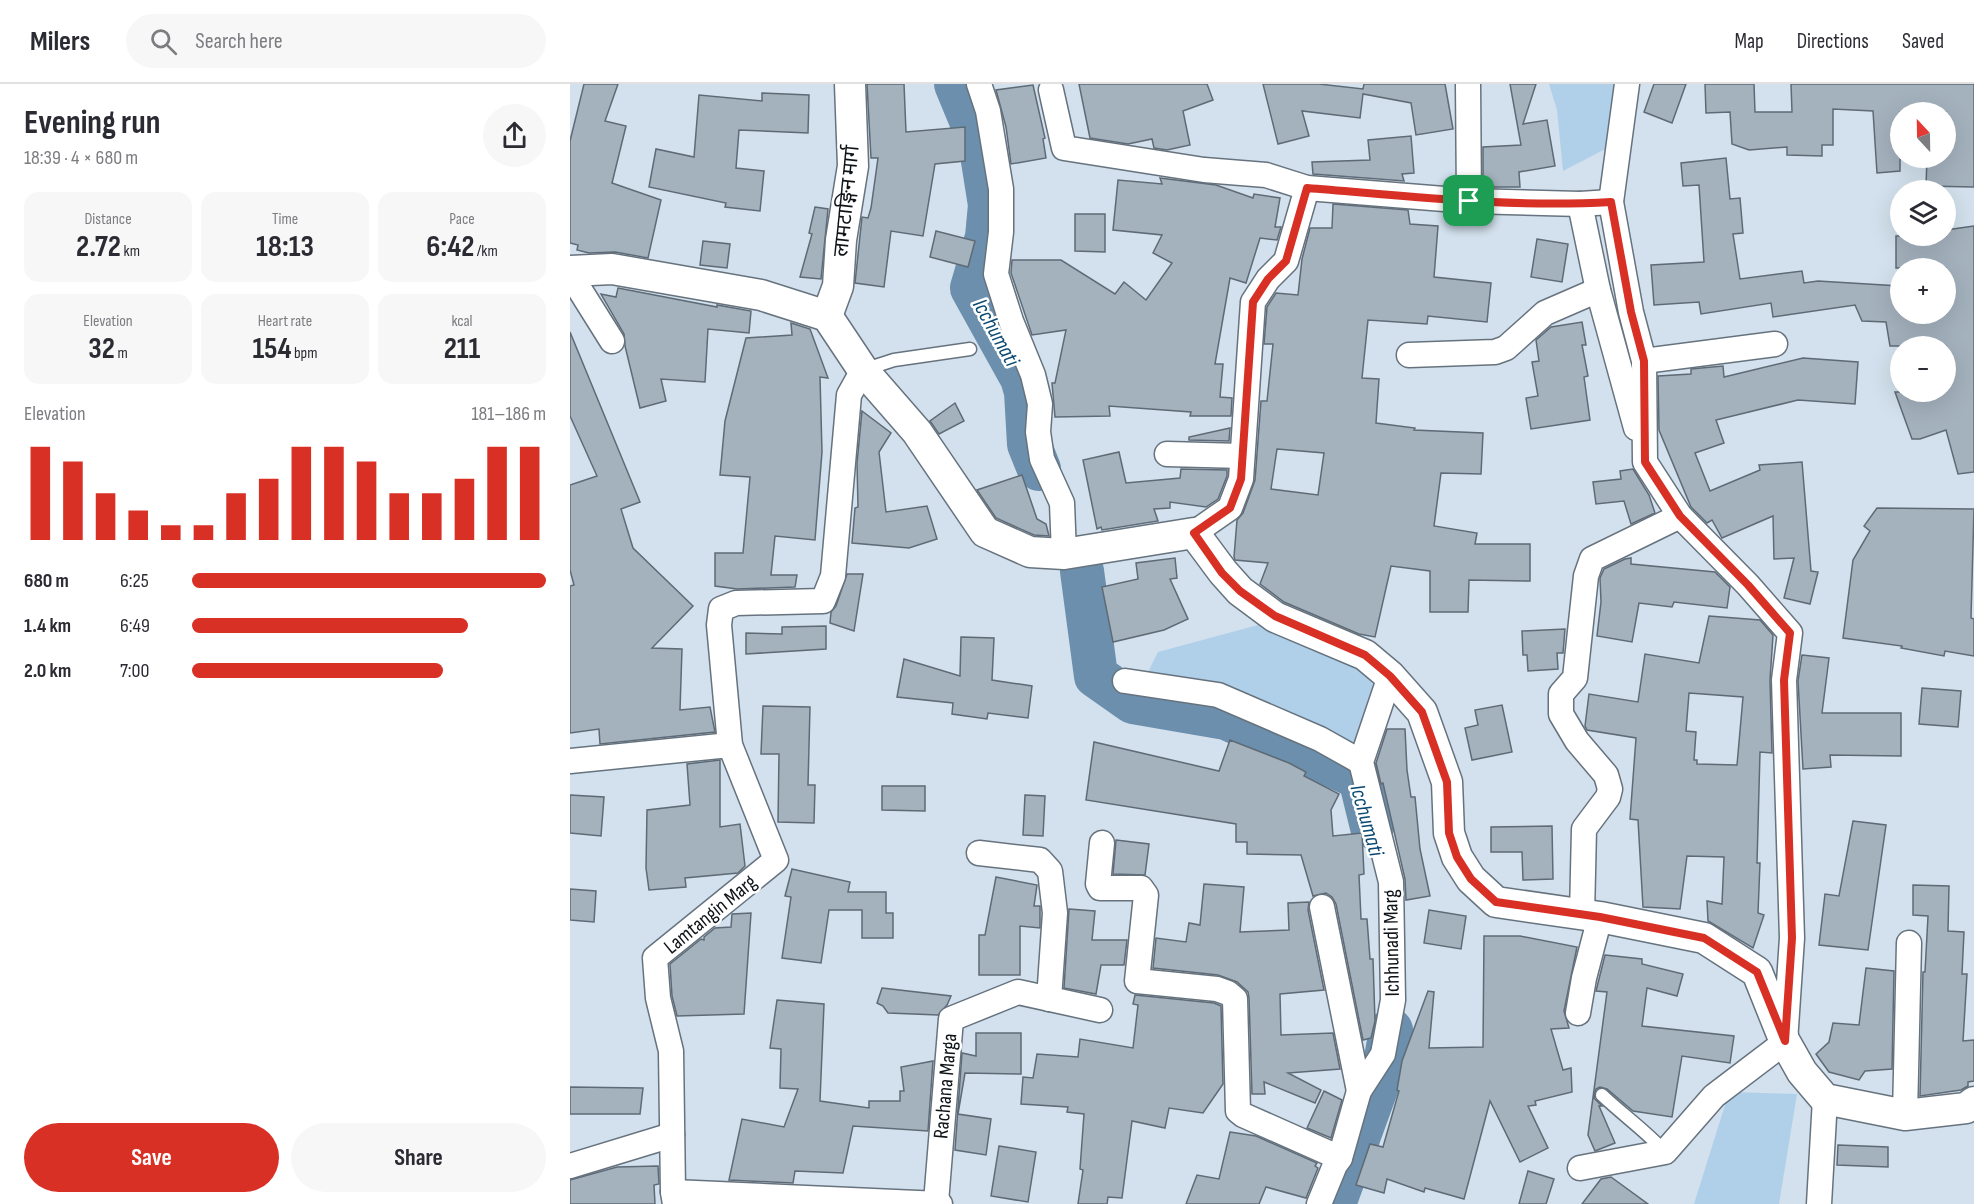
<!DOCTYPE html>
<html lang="en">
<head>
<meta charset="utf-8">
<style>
  body { margin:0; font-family:"Sofia Sans Condensed","Noto Sans Devanagari",sans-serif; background:#f7f7f7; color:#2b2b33; height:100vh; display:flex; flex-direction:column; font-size:22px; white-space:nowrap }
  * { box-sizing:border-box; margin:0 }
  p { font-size:20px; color:#7c7c81 }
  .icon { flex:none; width:33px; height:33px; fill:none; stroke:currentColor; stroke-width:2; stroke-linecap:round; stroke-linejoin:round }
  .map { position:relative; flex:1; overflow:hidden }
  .panel { display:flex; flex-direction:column; background:#fff; width:570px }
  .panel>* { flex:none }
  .needle { width:39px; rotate:338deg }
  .buttons { position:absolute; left:1320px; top:18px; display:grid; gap:12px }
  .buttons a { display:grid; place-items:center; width:66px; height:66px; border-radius:50%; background:#fff; box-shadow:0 6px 24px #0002; font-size:30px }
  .pin { position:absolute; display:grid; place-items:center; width:51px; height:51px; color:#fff; margin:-26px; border-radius:12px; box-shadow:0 3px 9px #0006 }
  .round { display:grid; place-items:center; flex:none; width:63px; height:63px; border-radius:32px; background:#f7f7f7 }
  .summary { display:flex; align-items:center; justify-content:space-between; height:102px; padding:0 24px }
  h1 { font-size:33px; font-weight:700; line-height:45px }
  .figures { display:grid; grid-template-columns:repeat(3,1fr); gap:9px; height:102px; padding:6px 24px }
  .figures div { display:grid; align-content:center; border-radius:15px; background:#f7f7f7; text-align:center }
  .figures b { font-size:30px; font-weight:700 }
  .figures small { font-size:16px; font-weight:400 }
  .figures p { font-size:16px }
  .chart { height:168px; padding:12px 24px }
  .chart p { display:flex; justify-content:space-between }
  .chart svg { width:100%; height:108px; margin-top:6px; stroke:#d93025; stroke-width:6 }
  .cta { display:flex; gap:12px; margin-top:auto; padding:12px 24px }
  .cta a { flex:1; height:69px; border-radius:36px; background:#d93025; color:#fff; font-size:24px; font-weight:700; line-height:69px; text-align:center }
  .cta a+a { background:#f7f7f7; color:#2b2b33 }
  ul { padding:0 24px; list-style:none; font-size:20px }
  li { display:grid; grid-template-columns:96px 72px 1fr; align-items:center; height:45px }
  li i { height:15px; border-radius:8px; background:#d93025 }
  header { display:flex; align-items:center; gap:36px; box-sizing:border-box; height:84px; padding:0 30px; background:#fff; border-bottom:2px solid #e1e1e2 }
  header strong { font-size:28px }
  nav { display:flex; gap:33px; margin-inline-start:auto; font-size:21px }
  .search { width:420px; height:54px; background:#f7f7f7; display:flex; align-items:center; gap:15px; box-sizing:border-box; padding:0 21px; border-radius:33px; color:#7c7c81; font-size:22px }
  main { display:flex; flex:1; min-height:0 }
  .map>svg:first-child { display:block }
</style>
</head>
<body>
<header>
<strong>Milers</strong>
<div class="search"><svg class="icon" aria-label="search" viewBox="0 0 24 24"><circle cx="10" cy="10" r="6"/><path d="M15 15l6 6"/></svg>Search here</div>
<nav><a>Map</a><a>Directions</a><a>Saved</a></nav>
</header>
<main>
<section class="panel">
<div class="summary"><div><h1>Evening run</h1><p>18:39 · 4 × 680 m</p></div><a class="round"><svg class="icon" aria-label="share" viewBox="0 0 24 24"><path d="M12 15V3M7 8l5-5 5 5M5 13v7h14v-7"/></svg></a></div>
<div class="figures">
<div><p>Distance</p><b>2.72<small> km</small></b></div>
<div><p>Time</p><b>18:13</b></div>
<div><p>Pace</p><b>6:42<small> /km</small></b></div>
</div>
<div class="figures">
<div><p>Elevation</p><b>32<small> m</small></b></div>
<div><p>Heart rate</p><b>154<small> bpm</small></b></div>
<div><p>kcal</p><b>211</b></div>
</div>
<div class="chart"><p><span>Elevation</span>181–186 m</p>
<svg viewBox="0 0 160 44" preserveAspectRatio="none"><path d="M5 44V6M15 44V12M25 44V25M35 44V32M45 44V38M55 44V38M65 44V25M75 44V19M85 44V6M95 44V6M105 44V12M115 44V25M125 44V25M135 44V19M145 44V6M155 44V6"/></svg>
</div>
<ul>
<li><b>680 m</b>6:25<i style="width:100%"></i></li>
<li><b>1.4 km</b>6:49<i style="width:78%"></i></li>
<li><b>2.0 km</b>7:00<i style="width:71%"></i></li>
</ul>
<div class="cta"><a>Save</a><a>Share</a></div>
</section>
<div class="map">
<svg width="1404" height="1120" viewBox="0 0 1404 1120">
  <rect width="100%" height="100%" fill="#d2e1ed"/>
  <g fill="#b0d0ea">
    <polygon points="979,0 1046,0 1041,62 993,87 987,26"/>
    <polygon points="699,538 778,567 807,606 792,664 576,592 588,568"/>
    <polygon points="1159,1008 1227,1010 1209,1120 1124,1120"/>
  </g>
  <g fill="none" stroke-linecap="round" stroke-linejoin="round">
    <g stroke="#6b8fac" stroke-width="44">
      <polyline points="386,0 410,58 420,121 417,153 402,204 452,294 456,308 459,360 469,385"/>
      <polyline points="512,487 526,592 563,618 656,634 790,694 802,743"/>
      <polyline points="764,1120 815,980 821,946"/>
    </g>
  </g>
  <g fill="#a4b2be" stroke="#5e6b76" stroke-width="1.5" fill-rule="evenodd">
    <polygon points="14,0 48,0 35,37 56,42 42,99 91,116 78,174 45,168 19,169 7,166 8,161 0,159 0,57"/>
    <polygon points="297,0 334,0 336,48 395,43 395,77 365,80 353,152 321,147 314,203 285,199 292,133 298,134 301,124 308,74 301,74"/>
    <polygon points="509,0 637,0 643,16 613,27 620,61 597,66 584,64 582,55 558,60 520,54"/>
    <polygon points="693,0 749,0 793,5 794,0 875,0 883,45 846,51 841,19 793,10 790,34 732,27 739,52 708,60"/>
    <polygon points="940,0 966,0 953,40 977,36 985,82 949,88 950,103 913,103 913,63 951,61"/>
    <polygon points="1084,0 1116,0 1102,39 1074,28"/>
    <polygon points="1135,0 1184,0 1185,28 1222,28 1221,0 1404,0 1404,103 1356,102 1357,74 1376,74 1376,28 1330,28 1330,87 1307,89 1303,27 1263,25 1263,61 1252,61 1252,72 1217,71 1217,63 1179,66 1162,60 1160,28 1136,29"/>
    <polygon points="463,1 475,54 473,55 476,74 441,80 436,43 426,6"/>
    <polygon points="192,9 239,11 238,49 169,46 166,84 194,87 190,127 155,123 156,119 79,103 86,65 124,73 129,11 192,17"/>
    <polygon points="841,52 844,89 832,90 834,97 743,90 742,78 800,76 798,56"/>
    <polygon points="1156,74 1160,115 1170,114 1173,149 1163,150 1170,195 1232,187 1234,199 1248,197 1330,202 1330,230 1376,230 1376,184 1326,184 1326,152 1376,152 1376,146 1404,142 1404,388 1388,390 1376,346 1350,355 1342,355 1325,308 1376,308 1376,297 1381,295 1376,280 1376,262 1320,262 1316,238 1292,237 1285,221 1203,233 1201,219 1131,230 1129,218 1084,221 1081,181 1134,178 1129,101 1113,102 1111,79"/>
    <polygon points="590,94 646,101 683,114 684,110 710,114 705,143 711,143 707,156 690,154 676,199 660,194 645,280 653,280 650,313 662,314 661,332 620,332 621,328 539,322 540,332 485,333 482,299 485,299 496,246 462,251 441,189 442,176 491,176 545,210 554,198 576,216 602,179 583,169 592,151 543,146 548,96 592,100"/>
    <path d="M763,120L838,126L840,140L868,142L864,193L921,199L917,238L858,232L857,240L798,236L792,294L809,295L806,339L845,344L844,346L913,349L911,390L871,389L864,442L907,449L905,460H960V497L899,496L898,528H860V487L821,482L805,553L789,550L714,518L690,500L698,479L665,476L664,473L667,436L673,429L685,396L691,317H697L703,260H694L697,223L706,209L728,211L732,175L740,144H762ZM707,365L754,369L748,411L701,405Z"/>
    <polygon points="245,123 258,125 251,195 230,193 242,150 239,149"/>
    <polygon points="505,130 535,130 535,168 505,167"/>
    <polygon points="366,147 405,157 398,183 360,173"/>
    <polygon points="967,155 998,160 992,198 961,193"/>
    <polygon points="133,157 160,160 157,184 130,181"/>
    <polygon points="48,204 147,223 147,221 181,227 179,249 138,245 135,298 91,295 96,317 70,324 55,262 54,250 31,210 46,213"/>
    <polygon points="1012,238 1016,261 1012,261 1018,292 1014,293 1020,336 961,345 956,314 968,312 962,278 969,277 966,256 981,243"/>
    <polygon points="221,239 240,245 258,294 250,293 252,368 245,456 205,452 201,491 227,491 225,503 167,505 145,502 145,469 173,469 180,393 150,391 155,337 176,254 222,251"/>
    <polygon points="0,248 70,418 51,425 63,464 123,522 82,564 112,565 110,626 140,623 145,648 30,660 29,645 0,649 0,502 4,501 0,486 0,401 27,392 0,332"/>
    <polygon points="1233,274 1288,278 1285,320 1228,316 1146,336 1154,359 1125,369 1140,407 1190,386 1189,381 1232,378 1241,487 1248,488 1240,520 1214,514 1224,474 1204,475 1203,432 1152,454 1142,436 1137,439 1121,423 1089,346 1088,292 1121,290 1121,285 1153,282 1154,293"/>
    <polygon points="385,319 394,337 369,350 360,337"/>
    <polygon points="292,327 321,349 309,368 316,428 357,422 367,455 339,464 282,459 285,424 288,423 287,379"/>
    <polygon points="660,344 659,357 619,356 619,353"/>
    <polygon points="549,368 556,399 610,394 611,385 657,386 657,392 648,415 636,423 600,418 600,424 584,425 588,437 532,446 531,443 527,445 513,376"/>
    <polygon points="1063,385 1079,411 1085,429 1061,440 1054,417 1026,420 1023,398 1051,395 1050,387"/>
    <polygon points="452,391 467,435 476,440 479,452 464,451 426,434 407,406"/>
    <polygon points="1307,424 1404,425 1401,534 1404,535 1404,572 1375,567 1374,572 1331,564 1332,562 1273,554 1283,476 1300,447 1294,442"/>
    <polygon points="605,474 607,494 600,495 618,535 594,546 543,558 532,503 568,495 566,479"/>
    <polygon points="1061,474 1061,480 1145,488 1160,503 1157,524 1104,518 1102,523 1069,519 1062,558 1027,552 1031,518 1030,494 1034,485 1055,475"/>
    <polygon points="277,490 293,490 284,547 260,539 261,528 266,522"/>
    <path d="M1139,532L1190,536L1203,551L1200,596L1202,669L1190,668L1187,779H1190L1188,829L1194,831L1183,864L1138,837L1137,817L1152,820L1154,773L1117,772L1110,825L1073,823L1068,736L1060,735L1066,654L1017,646L1015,642L1019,610L1068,618L1075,570L1129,579ZM1119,609L1173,613L1167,681L1127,680V676H1124L1126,648L1116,647Z"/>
    <polygon points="256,542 256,565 176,570 176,549 212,550 212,543"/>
    <polygon points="995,545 993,569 987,569 988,585 958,587 957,571 953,571 952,547"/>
    <polygon points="391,553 424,554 422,596 462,602 458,634 418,629 417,635 382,630 383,619 327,613 334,575 390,592"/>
    <polygon points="1232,571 1259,574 1252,629 1331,629 1331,672 1260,671 1261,683 1233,685 1228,597"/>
    <polygon points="1352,604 1391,607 1388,643 1349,640"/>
    <polygon points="932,621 942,668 902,676 895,644 908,641 905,626"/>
    <polygon points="193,622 240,623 238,701 245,701 244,739 208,738 209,670 191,670"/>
    <polygon points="817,645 835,645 837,686 841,713 845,713 850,765 860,812 836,816 835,795 813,699 811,700 806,679"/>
    <polygon points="660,656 719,679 736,688 734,692 769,710 761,726 763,752 792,749 794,790 789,791 791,835 797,835 800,875 803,875 805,937 801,954 793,956 766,820 762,813 756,809 743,812 731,771 677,770 677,758 666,758 666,740 516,716 524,658 649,687"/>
    <polygon points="150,676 150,743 170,740 175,782 168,789 115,794 116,803 79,806 76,784 77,726 120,721 117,680"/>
    <polygon points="312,702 355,702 355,727 312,726"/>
    <polygon points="0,711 34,713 31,752 0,749"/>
    <polygon points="455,711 475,712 473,752 453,751"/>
    <polygon points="1283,737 1316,741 1298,866 1249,861 1255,810 1269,812"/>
    <polygon points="982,742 983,795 953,796 952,768 921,768 921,743"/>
    <polygon points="546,756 579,760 575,791 543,790"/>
    <polygon points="222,785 280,798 278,808 316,808 316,829 323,829 323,854 292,854 292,826 259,826 251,879 212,874 221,813 215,812"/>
    <polygon points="426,793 467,801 464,822 470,822 470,844 450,842 450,891 409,891 409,851 415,851"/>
    <polygon points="634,800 674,803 670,848 719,846 718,819 739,818 738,826 754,906 710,910 711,951 763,949 770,985 718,989 751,1006 745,1019 694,998 695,1010 682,1010 679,914 678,908 667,898 648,891 583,884 586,854 616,858 619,839 630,841"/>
    <polygon points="1343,801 1379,802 1378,847 1394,848 1392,890 1397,890 1393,957 1404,956 1404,997 1398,998 1398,1002 1391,1006 1350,1012 1353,888 1355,888 1358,832 1343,831"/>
    <polygon points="0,805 26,807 24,838 0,836"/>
    <polygon points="499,825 525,827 522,856 557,856 554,881 531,881 526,910 494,904"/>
    <polygon points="859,826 896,832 891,865 854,859"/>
    <polygon points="181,829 174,930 107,932 102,912 100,880 131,855 134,856 134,853 145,844 161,843 162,830"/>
    <polygon points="914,852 950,852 1007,863 994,927 999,944 981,945 993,986 1001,984 1002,1008 965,1017 966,1021 958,1022 978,1064 950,1078 920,1017 894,1115 855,1104 854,1108 817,1095 814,1109 786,1101 800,1060 813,1063 829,1007 827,1006 832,977 858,907 864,908 859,964 913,963"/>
    <polygon points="1035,871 1072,875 1072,880 1113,890 1107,912 1077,904 1072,942 1164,952 1160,979 1112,972 1102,1033 1063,1027 1037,1005 1030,1003 1026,1005 1024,1014 1032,1022 1029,1022 1045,1059 1025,1067 1018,1051 1037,908 1026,907"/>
    <polygon points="1296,884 1324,887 1322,985 1295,987 1289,996 1259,988 1246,970 1259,958 1263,939 1289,941"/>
    <polygon points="312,904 381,912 377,921 368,931 318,929 313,922 307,919"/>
    <polygon points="565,911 644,919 651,922 653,1000 633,1029 599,1024 595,1044 562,1037 552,1114 538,1113 537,1120 508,1120 513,1086 510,1085 514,1030 497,1028 498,1023 451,1020 453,993 463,994 467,970 508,973 510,955 563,964 568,921 563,920"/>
    <polygon points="207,916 254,920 250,1017 299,1024 299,1017 330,1017 330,1007 334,1007 331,983 363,977 358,1047 283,1042 273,1089 225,1087 223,1099 159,1096 172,1035 214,1043 228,1005 210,1004 211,965 200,964"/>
    <polygon points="406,949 451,949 451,990 395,989 388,1030 421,1035 416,1071 385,1066 392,969 406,972"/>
    <polygon points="0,1003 73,1004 70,1030 0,1030"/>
    <polygon points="754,1007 772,1016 761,1054 737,1044"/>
    <polygon points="660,1048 686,1052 747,1079 745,1082 748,1084 736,1114 696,1103 689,1120 616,1120 627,1091 649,1095"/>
    <polygon points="1268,1061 1318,1063 1318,1083 1267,1081"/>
    <polygon points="429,1062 466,1068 458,1118 421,1112"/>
    <polygon points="88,1082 89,1100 84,1101 85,1120 0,1120 0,1096 47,1083"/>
    <polygon points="958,1087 984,1095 976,1120 949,1120"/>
    <polygon points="1041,1093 1078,1120 1012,1120 1031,1095"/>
  </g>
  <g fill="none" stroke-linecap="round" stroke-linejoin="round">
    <g stroke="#66737e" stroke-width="15">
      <g id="service">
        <polyline points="293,286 324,276 400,265"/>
        <path d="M1032,1011C1053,1031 1076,1047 1095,1068"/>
      </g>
    </g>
    <g stroke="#66737e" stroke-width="27">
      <g id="minor">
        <polyline points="409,0 418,27 431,105 431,148 426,190 441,237 463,291 470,320 468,348 472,375 492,419 494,470"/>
        <polyline points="898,0 899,117"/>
        <polyline points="481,6 494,64 634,86 696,91 737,104 899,117 1010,120 1041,118"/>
        <polyline points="1010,120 1028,206 1066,344"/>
        <polyline points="0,190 42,257"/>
        <polyline points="839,271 925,268 936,264 975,229 1028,206"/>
        <polyline points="1074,277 1205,260"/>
        <polyline points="597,370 672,372"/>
        <polyline points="624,449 660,424 671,395 683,218 698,195 716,177 737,104"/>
        <polyline points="555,597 648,611 750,655 791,678"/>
        <polyline points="0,677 160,661"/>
        <polyline points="532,759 528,800 530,804 571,804 576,811 567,897 647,905 658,909 665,915 668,1027 673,1031 770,1074"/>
        <polyline points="409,769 470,776 480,787 485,829 479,915"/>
        <polyline points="752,823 789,1007"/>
        <polyline points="1012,831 1014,745 1038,713 1040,705 1036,691 1007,657 991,630 991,610 1005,594 1016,492 1022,475 1110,432"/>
        <polyline points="1008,929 1014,894 1030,833"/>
        <polyline points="1335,1031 1339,859"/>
        <polyline points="0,1082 102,1051"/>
        <polyline points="1010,1084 1095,1068 1144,1012 1215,958 1222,854 1214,596 1220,549 1178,501 1110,432 1075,378 1074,277 1061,228 1041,118 1057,0"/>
        <polyline points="103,1108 370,1120"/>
        <polyline points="366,1118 381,935 448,908 530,926"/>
        <polyline points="105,1120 103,1108 101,967 88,914 85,874 206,776 160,661 149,541 151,525 166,519 253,517 263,492 279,311 293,286"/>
        <polyline points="749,1120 765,1081 770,1074 789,1007 813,970 823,916 821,798 791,678 820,592"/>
        <polyline points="1249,1120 1255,1015"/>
      </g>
    </g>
    <g stroke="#66737e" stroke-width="33">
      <g id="tertiary">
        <polyline points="0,187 42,185 191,211 257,232 293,286 347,348 415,448 460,468 494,470 624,449 653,488 670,507 705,533 795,571 820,592 852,628 877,698 879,749 887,773 901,795 926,818 1030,833 1134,854 1187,888 1215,958 1232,988 1255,1015 1335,1031 1396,1024 1404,1018"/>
        <polyline points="257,232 268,202 271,156 283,82 280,0"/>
      </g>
    </g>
    <use href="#service" stroke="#fff" stroke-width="12"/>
    <use href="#minor" stroke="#fff" stroke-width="24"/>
    <use href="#tertiary" stroke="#fff" stroke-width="30"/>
  </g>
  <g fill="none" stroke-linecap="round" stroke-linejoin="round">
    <g stroke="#fff" stroke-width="12">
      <path id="route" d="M737,104C838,112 940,124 1041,118L1061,228L1074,277L1075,378L1110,432L1178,501L1220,549L1214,596L1222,854L1215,957L1187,888L1134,854L1030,833L926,818L901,795L887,773L879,749L877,698L852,628L820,592L795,571L705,532L670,507L652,489L624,449L660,424L671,395L683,218L698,195L716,177Z"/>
    </g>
    <use href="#route" stroke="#d93025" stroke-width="8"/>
  </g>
  <g text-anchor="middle" stroke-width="5" stroke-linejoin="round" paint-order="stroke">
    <g font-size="21" fill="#0e1317" stroke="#fff">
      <text transform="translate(276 117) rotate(-84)" y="7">लामटाङ्गिन मार्ग</text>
      <text transform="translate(140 830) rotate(-39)" y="7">Lamtangin Marg</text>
      <text transform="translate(821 859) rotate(-91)" y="7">Ichhunadi Marg</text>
      <text transform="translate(375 1002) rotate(-85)" y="7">Rachana Marga</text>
    </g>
    <g font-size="22" font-style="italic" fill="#0a4a72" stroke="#fff">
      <text transform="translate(427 248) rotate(61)" y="8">Icchumati</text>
      <text transform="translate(798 736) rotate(74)" y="8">Icchumati</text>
    </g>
  </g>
</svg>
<div class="buttons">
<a><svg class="needle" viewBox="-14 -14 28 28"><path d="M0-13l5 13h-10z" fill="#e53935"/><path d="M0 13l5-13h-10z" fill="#7c7c81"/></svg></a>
<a><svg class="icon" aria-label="layers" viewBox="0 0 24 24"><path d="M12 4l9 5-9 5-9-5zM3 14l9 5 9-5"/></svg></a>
<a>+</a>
<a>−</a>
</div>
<div class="pin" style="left:899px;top:117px;background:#1e9e55"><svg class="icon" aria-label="arrive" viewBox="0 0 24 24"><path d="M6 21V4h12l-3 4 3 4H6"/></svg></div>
</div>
</main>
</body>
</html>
